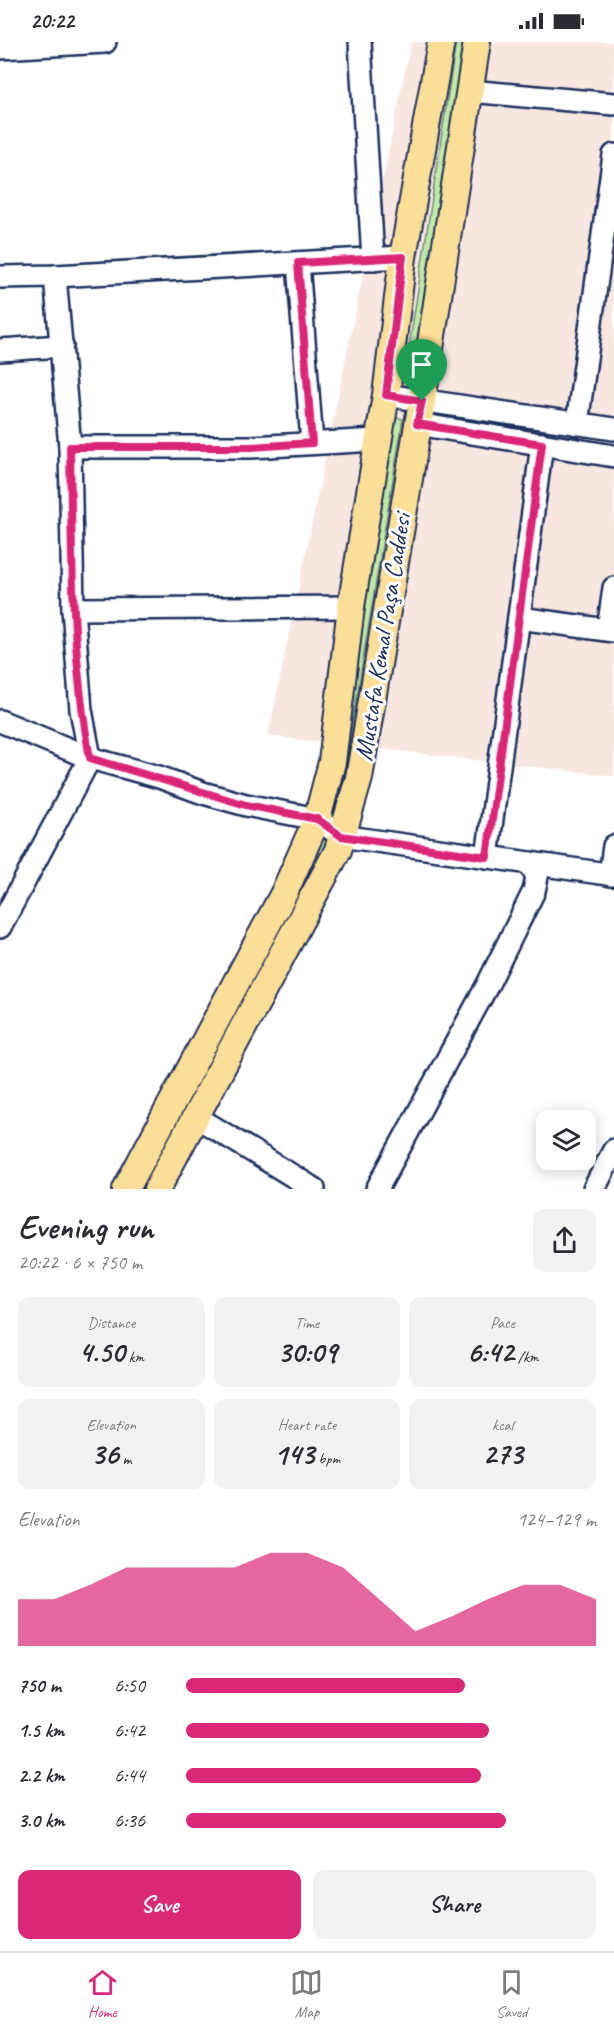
<!DOCTYPE html>
<html lang="en">
<head>
<meta charset="utf-8">
<style>
  body { margin:0; font-family:Caveat,sans-serif; background:#f2f2f3; color:#2b2b33; height:100vh; display:flex; flex-direction:column; font-size:22px; white-space:nowrap }
  * { box-sizing:border-box; margin:0 }
  p { font-size:20px; color:#7c7c81 }
  .icon { flex:none; width:33px; height:33px; fill:none; stroke:currentColor; stroke-width:2; stroke-linecap:round; stroke-linejoin:round }
  .map { position:relative; height:1147px; overflow:hidden }
  .sheet { display:flex; flex-direction:column; background:#fff; flex:1 }
  .sheet>* { flex:none }
  .tools { position:absolute; left:536px; top:1068px; display:grid; gap:12px }
  .tools a { display:grid; place-items:center; width:60px; height:60px; border-radius:12px; background:#fff; box-shadow:0 3px 15px #0003; font-size:30px }
  .pin { position:absolute; display:grid; place-items:center; width:51px; height:51px; color:#fff; margin:-62px -26px; border-radius:50% 50% 50% 0; rotate:-45deg; box-shadow:0 0 6px #0007 }
  .pin .icon { rotate:45deg }
  .round { display:grid; place-items:center; flex:none; width:63px; height:63px; border-radius:12px; background:#f2f2f3 }
  .summary { display:flex; align-items:center; justify-content:space-between; height:102px; padding:0 18px }
  h1 { font-size:33px; font-weight:600; line-height:45px }
  .stats { display:grid; grid-template-columns:repeat(3,1fr); gap:9px; height:102px; padding:6px 18px }
  .stats div { display:grid; align-content:center; border-radius:12px; background:#f2f2f3; text-align:center }
  .stats b { font-size:30px; font-weight:600 }
  .stats small { font-size:16px; font-weight:400 }
  .stats p { font-size:16px }
  .chart { height:168px; padding:12px 18px }
  .chart p { display:flex; justify-content:space-between }
  .chart svg { width:100%; height:108px; margin-top:6px; fill:#db2777; opacity:.7 }
  .primary-button { display:flex; gap:12px; margin-top:auto; padding:12px 18px }
  .primary-button a { flex:1; height:69px; border-radius:12px; background:#db2777; color:#fff; font-size:24px; font-weight:600; line-height:69px; text-align:center }
  .primary-button a+a { background:#f2f2f3; color:#2b2b33 }
  ul { padding:0 18px; list-style:none; font-size:20px }
  li { display:grid; grid-template-columns:96px 72px 1fr; align-items:center; height:45px }
  li i { height:15px; border-radius:8px; background:#db2777 }
  .status { display:flex; justify-content:space-between; align-items:center; height:42px; padding:0 30px; background:#fff; direction:ltr }
  .status svg { height:16px; fill:currentColor }
  .dock { display:flex; justify-content:space-around; align-items:center; height:84px; border-top:2px solid #e1e1e2; background:#fff; font-size:16px; color:#7c7c81 }
  .dock a { display:grid; justify-items:center; gap:3px }
  .dock .on { color:#db2777 }
  .map>svg:first-child { display:block }
</style>
</head>
<body>
<div class="status"><b>20:22</b><svg viewBox="0 0 49 12"><path d="M0 12V9h3v3zM5 12V6h3v6zM10 12V3h3v9zM15 12V0h3v12zM26 1h20v11H26zM47 4h2v5h-2z"/></svg></div>
<div class="map">
<svg width="614" height="1147" viewBox="0 0 614 1147">
  <rect width="100%" height="100%" fill="#fff"/>
  <filter id="ink" filterUnits="userSpaceOnUse"><feTurbulence type="fractalNoise" baseFrequency=".0167" numOctaves="2"/><feDisplacementMap in="SourceGraphic" scale="12" xChannelSelector="R" yChannelSelector="G"/><feConvolveMatrix kernelMatrix="1 2 1 2 8 2 1 2 1" color-interpolation-filters="sRGB"/></filter>
  <g filter="url(#ink)">
    <polygon fill="#f7e7e0" points="411,0 614,0 614,734 268,694"/>
    <g fill="#c3eaa4" stroke="#6f8c81" stroke-width="1.5">
      <polygon points="456,0 467,0 415,334 405,332"/>
      <polygon points="393,375 403,377 342,744 335,745"/>
      <polygon points="331,787 325,810 146,1147 137,1147 312,819 323,790"/>
    </g>
    <g fill="none" stroke-linecap="round" stroke-linejoin="round">
      <g stroke="#1b2f5e" stroke-width="26">
        <g id="minor">
          <polyline points="360,0 373,217"/>
          <polyline points="0,6 105,0"/>
          <polyline points="469,49 614,62"/>
          <polyline points="298,221 312,401"/>
          <polyline points="0,235 55,234 403,215"/>
          <polyline points="0,308 62,304"/>
          <polyline points="386,353 614,387"/>
          <polyline points="417,382 614,414"/>
          <polyline points="577,382 614,113"/>
          <polyline points="70,405 251,405 377,398"/>
          <polyline points="73,567 351,565"/>
          <polyline points="519,576 614,589"/>
          <polyline points="608,588 614,546"/>
          <polyline points="0,679 90,716 159,735 203,751 246,763 317,777 341,794 614,833"/>
          <polyline points="487,815 542,402"/>
          <polyline points="610,833 614,804"/>
          <polyline points="0,885 90,716 81,668 73,567 70,405 55,234"/>
          <polyline points="195,1074 314,1147"/>
          <polyline points="377,1147 487,944 534,849 537,835 530,821"/>
          <polyline points="594,1147 614,1108"/>
        </g>
      </g>
      <g stroke="#1b2f5e" stroke-width="30">
        <g id="major">
          <polyline points="126,1147 284,851 317,777 332,720 351,565 386,353 403,215 441,0"/>
          <polyline points="157,1147 338,808 359,736 422,359 477,0"/>
        </g>
      </g>
      <use href="#minor" stroke="#fff" stroke-width="21"/>
      <use href="#major" stroke="#fdde96" stroke-width="26"/>
    </g>
  </g>
  <g fill="none" stroke-linecap="round" stroke-linejoin="round" filter="url(#ink)">
    <g stroke="#fff" stroke-width="12">
      <path id="route" d="M403,215L386,353L422,359L417,382L542,402L487,815L341,794L317,777L246,763L90,716C71,613 72,510 70,405H251L312,401L298,221Z"/>
    </g>
    <use href="#route" stroke="#db2777" stroke-width="8"/>
  </g>
  <g text-anchor="middle" stroke-width="6" stroke-linejoin="round" paint-order="stroke">
    <g font-size="26" fill="#1b2f5e" stroke="#fff">
      <text transform="translate(382 595) rotate(-81)" y="9">Mustafa Kemal Paşa Caddesi</text>
    </g>
  </g>
</svg>
<div class="tools">
<a><svg class="icon" aria-label="layers" viewBox="0 0 24 24"><path d="M12 4l9 5-9 5-9-5zM3 14l9 5 9-5"/></svg></a>
</div>
<div class="pin" style="left:422px;top:359px;background:#1e9e55"><svg class="icon" aria-label="arrive" viewBox="0 0 24 24"><path d="M6 21V4h12l-3 4 3 4H6"/></svg></div>
</div>
<section class="sheet">
<div class="summary"><div><h1>Evening run</h1><p>20:22 · 6 × 750 m</p></div><a class="round"><svg class="icon" aria-label="share" viewBox="0 0 24 24"><path d="M12 15V3M7 8l5-5 5 5M5 13v7h14v-7"/></svg></a></div>
<div class="stats">
<div><p>Distance</p><b>4.50<small> km</small></b></div>
<div><p>Time</p><b>30:09</b></div>
<div><p>Pace</p><b>6:42<small> /km</small></b></div>
</div>
<div class="stats">
<div><p>Elevation</p><b>36<small> m</small></b></div>
<div><p>Heart rate</p><b>143<small> bpm</small></b></div>
<div><p>kcal</p><b>273</b></div>
</div>
<div class="chart"><p><span>Elevation</span>124–129 m</p>
<svg viewBox="0 0 160 44" preserveAspectRatio="none"><path d="M0 44V25L10 25L20 19L30 12L40 12L50 12L60 12L70 6L80 6L90 12L100 25L110 38L120 32L130 25L140 19L150 19L160 25V44z"/></svg>
</div>
<ul>
<li><b>750 m</b>6:50<i style="width:68%"></i></li>
<li><b>1.5 km</b>6:42<i style="width:74%"></i></li>
<li><b>2.2 km</b>6:44<i style="width:72%"></i></li>
<li><b>3.0 km</b>6:36<i style="width:78%"></i></li>
</ul>
<div class="primary-button"><a>Save</a><a>Share</a></div>
</section>
<nav class="dock">
<a class="on"><svg class="icon" aria-label="home" viewBox="0 0 24 24"><path d="M3 11l9-7 9 7M6 9v11h12V9"/></svg>Home</a>
<a><svg class="icon" aria-label="map" viewBox="0 0 24 24"><path d="M3 6l6-2 6 2 6-2v14l-6 2-6-2-6 2zM9 4v14M15 6v14"/></svg>Map</a>
<a><svg class="icon" aria-label="saved" viewBox="0 0 24 24"><path d="M7 4h10v16l-5-4-5 4z"/></svg>Saved</a>
</nav>
</body>
</html>
